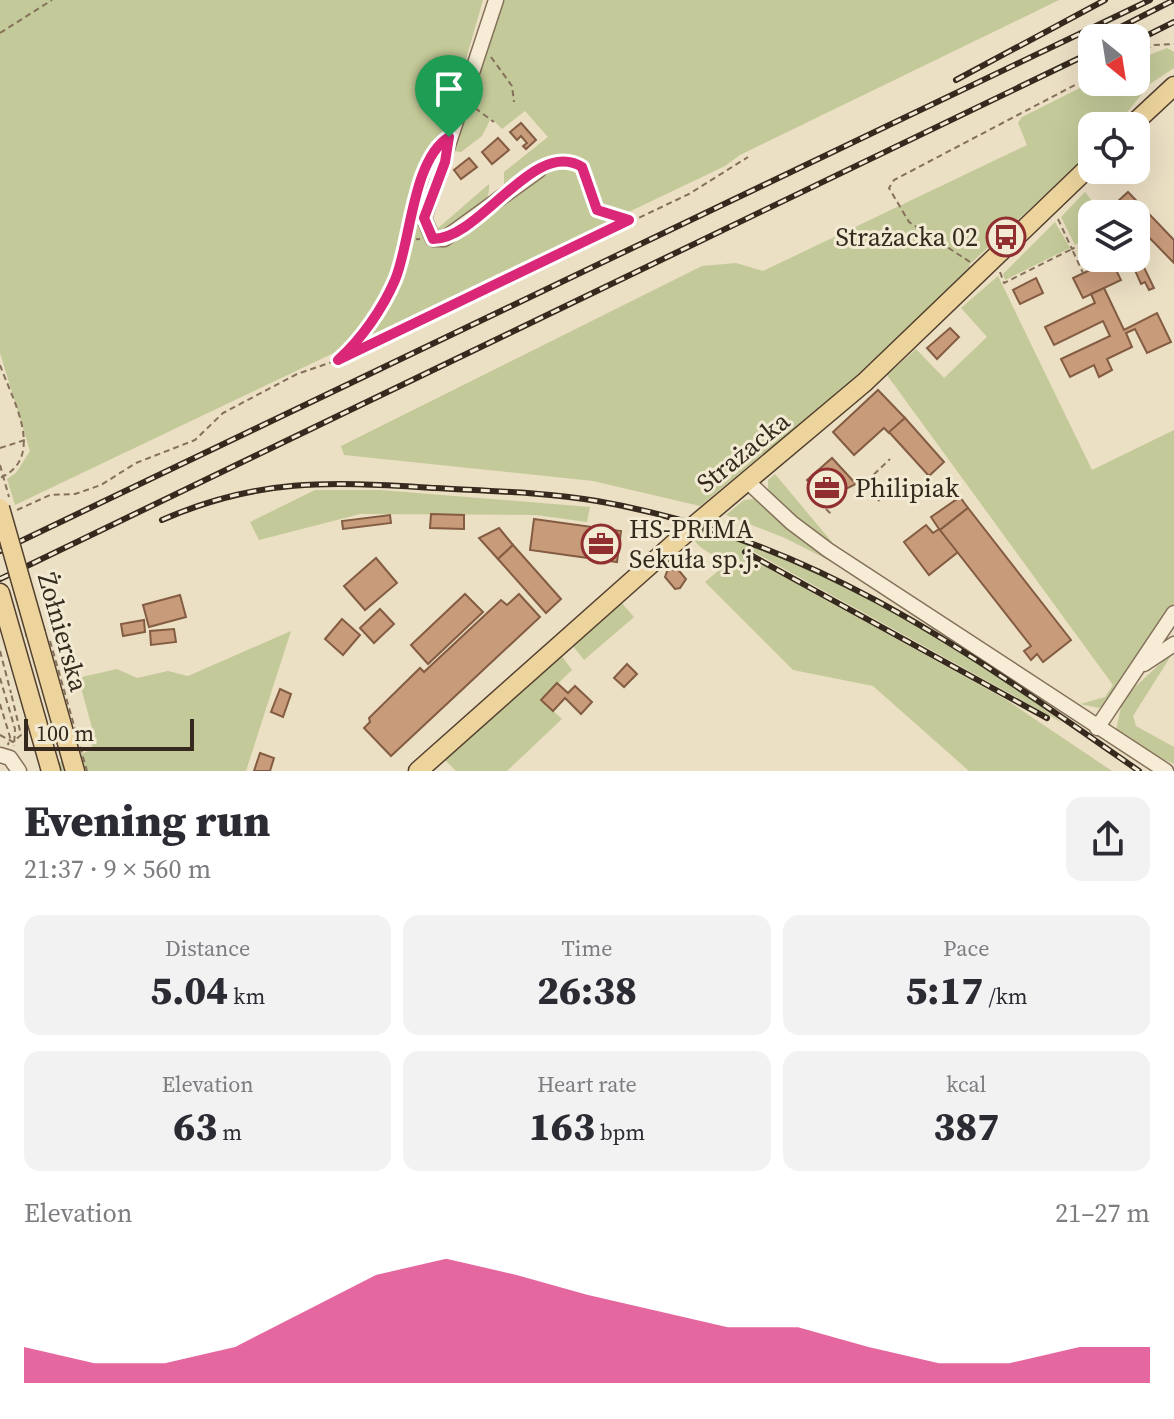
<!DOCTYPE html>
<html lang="en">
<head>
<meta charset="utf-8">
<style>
  body { margin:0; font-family:"Source Serif 4",serif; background:#f2f2f3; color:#2b2b33; height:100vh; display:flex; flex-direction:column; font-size:30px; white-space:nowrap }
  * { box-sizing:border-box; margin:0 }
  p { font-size:26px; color:#7c7c81 }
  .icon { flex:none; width:44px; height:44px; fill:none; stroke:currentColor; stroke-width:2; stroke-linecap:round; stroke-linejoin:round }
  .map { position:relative; height:771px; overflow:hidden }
  .sheet { display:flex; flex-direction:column; background:#fff; flex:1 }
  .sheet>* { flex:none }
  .needle { width:52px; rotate:150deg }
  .buttons { position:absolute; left:1078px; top:24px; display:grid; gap:16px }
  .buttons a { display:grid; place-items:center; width:72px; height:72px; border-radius:16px; background:#fff; box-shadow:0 8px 32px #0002; font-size:40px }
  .scale { position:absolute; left:24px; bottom:20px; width:170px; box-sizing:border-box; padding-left:8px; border:4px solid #362a1e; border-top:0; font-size:22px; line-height:28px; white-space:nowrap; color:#362a1e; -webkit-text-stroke:6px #f3ead3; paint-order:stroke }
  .pin { position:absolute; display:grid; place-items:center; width:68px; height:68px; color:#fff; margin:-82px -34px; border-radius:50% 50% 50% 0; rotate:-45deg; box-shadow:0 0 8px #0007 }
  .pin .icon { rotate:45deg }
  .round { display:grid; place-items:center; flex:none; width:84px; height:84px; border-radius:16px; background:#f2f2f3 }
  .head { display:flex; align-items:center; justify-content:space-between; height:136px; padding:0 24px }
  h1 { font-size:44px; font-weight:800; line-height:60px }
  .metrics { display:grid; grid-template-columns:repeat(3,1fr); gap:12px; height:136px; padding:8px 24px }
  .metrics div { display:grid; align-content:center; border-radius:16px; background:#f2f2f3; text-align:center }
  .metrics b { font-size:40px; font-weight:800 }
  .metrics small { font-size:22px; font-weight:400 }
  .metrics p { font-size:22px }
  .chart { height:224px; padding:16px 24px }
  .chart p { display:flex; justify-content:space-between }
  .chart svg { width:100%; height:144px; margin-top:8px; fill:#db2777; opacity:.7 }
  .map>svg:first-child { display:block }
</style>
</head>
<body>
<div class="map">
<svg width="1174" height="771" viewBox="0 0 1174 771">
  <rect width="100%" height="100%" fill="#ebdfc4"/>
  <g fill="#c3c998">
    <path d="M0,0H483L440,149L429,225L437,229L489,184C491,209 464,226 442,232L453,239L520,186L539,179L547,168L544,164L540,165L504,188V172L548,137L525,111L502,129L491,118L482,136L461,152L454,151L502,0H1059L740,155L725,166L15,505L7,479L16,473L30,451L0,353Z"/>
    <polygon points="1167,48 1174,52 1174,68 1150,84 1116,126 1092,126 1092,151 969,265 972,270 962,282 842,389 700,506 593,481 344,455 341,446 702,266 736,263 763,271 1027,145 1018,123 1022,117 1092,82 1136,82 1136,60"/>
    <polygon points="1085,192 1102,214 1092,214 1092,237 1075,245 1061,217"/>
    <polygon points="1055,222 1070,248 1005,280 1003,274"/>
    <polygon points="998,276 1092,470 1174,430 1174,603 1109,702 1099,708 1080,704 1105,697 1113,685 887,375 916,349 944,378 987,337 961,308"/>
    <polygon points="775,474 836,547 809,531 768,492 768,480"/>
    <polygon points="315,490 380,490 590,507 587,522 536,515 360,514 259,540 250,522"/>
    <polygon points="753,499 765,505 832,562 785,538 726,515 744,500"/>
    <path d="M707,530C836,573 954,642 1063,723L754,552L750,558L1005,699L1112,771H969L873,686L793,670L705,582L725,565C715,553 702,552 694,540Z"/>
    <polygon points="621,602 634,617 584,660 573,646"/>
    <polygon points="291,631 246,771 37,771 91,750 94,735 80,684 82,677 117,669 137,678 168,671 188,676"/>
    <polygon points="1174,651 1133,716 1136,726 1174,747 1174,764 1141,749 1116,730 1123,698"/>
    <polygon points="561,655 572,670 541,700 562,719 507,771 456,771 445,760"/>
  </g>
  <g fill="#c89b7b" stroke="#835c42" stroke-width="2">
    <polygon points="521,123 536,140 526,149 523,146 527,143 521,136 517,140 510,132"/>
    <polygon points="498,138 509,150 492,164 482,152"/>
    <polygon points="469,158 477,167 461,179 454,170"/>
    <polygon points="1128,192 1174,240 1174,263 1136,224 1136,214 1127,214 1116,203"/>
    <polygon points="1136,251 1154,288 1149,290 1145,282 1141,284 1134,268 1132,258 1136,258"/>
    <polygon points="1111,260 1121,280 1083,298 1073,278"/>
    <polygon points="1036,278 1043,293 1020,304 1013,290"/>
    <polygon points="1104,288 1124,330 1157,313 1171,342 1147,353 1135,329 1126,333 1132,347 1107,359 1112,370 1099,377 1094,365 1070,377 1061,359 1110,336 1103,321 1054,345 1045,327 1095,303 1091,294"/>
    <polygon points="950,328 959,337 937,359 927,348"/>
    <polygon points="878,390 905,418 889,433 884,428 854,455 833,432"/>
    <polygon points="905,418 944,462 929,476 889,432"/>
    <polygon points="832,458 856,484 825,499 807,480"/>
    <polygon points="960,497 968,508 940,530 958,552 929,575 904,542 926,525 933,533 939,529 931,517"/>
    <polygon points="968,508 1071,640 1043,662 1037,654 1031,660 1024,651 1031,646 940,530"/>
    <polygon points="431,514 464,515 464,529 430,528"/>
    <polygon points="390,515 391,523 343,529 342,521"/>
    <polygon points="534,519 621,531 617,562 530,550"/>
    <polygon points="499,528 513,545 498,559 479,538"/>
    <polygon points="513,545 561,599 546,613 498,559"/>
    <polygon points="376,558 397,583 365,610 344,586"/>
    <polygon points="669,566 673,570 676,567 686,579 680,588 675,589 665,577"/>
    <polygon points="465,594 483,612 428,664 411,645"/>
    <polygon points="519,594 540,617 391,756 364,728 370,722 369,718 420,668 424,672 501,600 507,605"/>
    <polygon points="180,595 186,617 149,627 143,605"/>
    <polygon points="380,609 394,624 374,643 360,628"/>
    <polygon points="342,619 360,635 343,655 325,639"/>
    <polygon points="144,620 145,632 123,636 121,624"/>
    <polygon points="174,629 176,642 151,645 150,631"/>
    <polygon points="627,664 637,674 624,687 614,678"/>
    <polygon points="557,683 568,693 575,686 592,702 581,714 565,698 553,711 541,700"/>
    <polygon points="280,689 291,694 283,717 271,712"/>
    <polygon points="260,753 274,758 270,771 254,771"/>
  </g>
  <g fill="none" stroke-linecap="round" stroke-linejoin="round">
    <g stroke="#85715b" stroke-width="17">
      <g id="minor">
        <polyline points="496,0 424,218 433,239 444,239 539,170"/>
        <polyline points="748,482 792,523 828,550 1166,771"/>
        <polyline points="1144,664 1174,644"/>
        <polyline points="1097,728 1174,613"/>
        <polyline points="0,755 10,758 19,771"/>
      </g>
    </g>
    <g stroke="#53402f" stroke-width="21">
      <g id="major">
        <polyline points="1131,126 1174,86"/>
        <polyline points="0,593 51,771"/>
        <polyline points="36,634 75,771"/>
        <polyline points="418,771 696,524 865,382 1092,164"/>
      </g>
    </g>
    <g stroke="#85715b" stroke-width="2" stroke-dasharray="6 4" stroke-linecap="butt">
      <polyline points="0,33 52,0"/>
      <polyline points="1136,54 1154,45 1174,44"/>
      <polyline points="491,57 512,86 514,102"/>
      <polyline points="475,108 494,122"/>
      <polyline points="550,164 572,161 588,176 591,201 597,210 628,220"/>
      <polyline points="1058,219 1072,249 1092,239"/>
      <polyline points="406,240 420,239"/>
      <polyline points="970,262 909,222 889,188 894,180 1092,76"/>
      <polyline points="1000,272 1004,283 1072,249 1083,273"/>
      <polyline points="341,359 689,194 748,157"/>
      <path d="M0,365C12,399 47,457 0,478"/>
      <polyline points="0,448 25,440"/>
      <polyline points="878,501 882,497 865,483 890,459"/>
      <polyline points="826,509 832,515"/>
      <polyline points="17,510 50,495 75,494 101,485 136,463 195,440 223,413 297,374 338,360 354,346 395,280 412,212"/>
      <polyline points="0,651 11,693"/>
      <polyline points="0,678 15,729 14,746"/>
      <polyline points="0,704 10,737 8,745"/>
    </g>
    <use href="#minor" stroke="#f7edd6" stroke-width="14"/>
    <use href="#major" stroke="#edd49d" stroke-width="18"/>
    <g stroke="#362a1e" stroke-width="6">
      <g id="rail">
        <polyline points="1099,38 1174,0"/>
        <polyline points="1136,41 1174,22"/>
        <polyline points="956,80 1105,0"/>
        <path d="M162,520C260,477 331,482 435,488C489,491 544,492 597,501C811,538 966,650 1139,771"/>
        <polyline points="0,551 1150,0"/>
        <polyline points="745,552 1047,718"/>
        <polyline points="0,579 1092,52"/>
      </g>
    </g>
    <use href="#rail" stroke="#f3ead3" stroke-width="3" stroke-dasharray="9" stroke-linecap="butt"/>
    <g stroke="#53402f" stroke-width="21" stroke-linecap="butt">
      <polyline id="major-bridge" points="0,508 36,634"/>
    </g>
    <g stroke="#85715b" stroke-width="2" stroke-dasharray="6 4" stroke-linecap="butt">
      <polyline points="0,465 9,497"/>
      <polyline points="50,641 87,771"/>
      <polyline points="0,735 13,742 21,735 11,693"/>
    </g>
    <use href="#major-bridge" stroke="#edd49d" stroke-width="18"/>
  </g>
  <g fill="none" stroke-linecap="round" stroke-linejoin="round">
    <g stroke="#fff" stroke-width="16">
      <path id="route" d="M449,137L445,162L424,218L433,239C481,239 534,137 582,167L597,210L629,220L338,360C361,340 383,308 395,280C411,242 412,160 449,137Z"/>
    </g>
    <use href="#route" stroke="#db2777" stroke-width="10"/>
  </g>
  <defs>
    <g id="bus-ring" transform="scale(2)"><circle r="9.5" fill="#f3ead3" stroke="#912e30" stroke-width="1.5"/><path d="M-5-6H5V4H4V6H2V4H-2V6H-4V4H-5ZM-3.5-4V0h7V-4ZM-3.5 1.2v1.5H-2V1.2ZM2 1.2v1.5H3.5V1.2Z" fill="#912e30"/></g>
    <g id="office-ring" transform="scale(2)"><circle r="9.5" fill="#f3ead3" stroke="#912e30" stroke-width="1.5"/><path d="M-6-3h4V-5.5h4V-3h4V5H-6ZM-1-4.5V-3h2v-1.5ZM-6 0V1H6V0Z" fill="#912e30"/></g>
  </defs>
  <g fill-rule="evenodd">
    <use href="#bus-ring" x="1006" y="237"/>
    <use href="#office-ring" x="827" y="488"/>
    <use href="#office-ring" x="601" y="544"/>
  </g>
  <g text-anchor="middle" stroke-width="6" stroke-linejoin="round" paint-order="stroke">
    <g font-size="26" fill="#362a1e" stroke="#f3ead3" text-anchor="start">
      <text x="978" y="246" text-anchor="end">Strażacka 02</text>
      <text x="855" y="497">Philipiak</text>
      <text x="629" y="538">HS-PRIMA<tspan x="629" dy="30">Sekuła sp.j.</tspan></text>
    </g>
    <g font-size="26" fill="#362a1e" stroke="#f3ead3">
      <text transform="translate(743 452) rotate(-39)" y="9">Strażacka</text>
      <text transform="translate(63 632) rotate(74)" y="9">Żołnierska</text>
    </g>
  </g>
</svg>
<div class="buttons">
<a><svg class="needle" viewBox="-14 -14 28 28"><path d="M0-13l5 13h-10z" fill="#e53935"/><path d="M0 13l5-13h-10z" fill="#7c7c81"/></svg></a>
<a><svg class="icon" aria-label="locate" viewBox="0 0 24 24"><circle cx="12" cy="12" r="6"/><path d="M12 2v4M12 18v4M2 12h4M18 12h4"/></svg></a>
<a><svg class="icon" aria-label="layers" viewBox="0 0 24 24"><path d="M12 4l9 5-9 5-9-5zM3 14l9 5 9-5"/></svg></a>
</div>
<div class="scale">100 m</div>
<div class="pin" style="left:449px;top:137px;background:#1e9e55"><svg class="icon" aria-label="arrive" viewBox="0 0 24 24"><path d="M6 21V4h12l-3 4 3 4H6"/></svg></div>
</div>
<section class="sheet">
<div class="head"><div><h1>Evening run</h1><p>21:37 · 9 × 560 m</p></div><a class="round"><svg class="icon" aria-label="share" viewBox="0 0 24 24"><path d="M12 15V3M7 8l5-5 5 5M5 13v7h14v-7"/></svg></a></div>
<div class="metrics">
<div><p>Distance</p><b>5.04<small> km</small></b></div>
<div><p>Time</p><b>26:38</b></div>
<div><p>Pace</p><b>5:17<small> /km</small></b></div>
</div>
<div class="metrics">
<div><p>Elevation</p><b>63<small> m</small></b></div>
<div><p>Heart rate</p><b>163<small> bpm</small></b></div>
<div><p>kcal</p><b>387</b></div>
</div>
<div class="chart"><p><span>Elevation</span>21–27 m</p>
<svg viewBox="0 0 160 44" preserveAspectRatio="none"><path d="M0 44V33L10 38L20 38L30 33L40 22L50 11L60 6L70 11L80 17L90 22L100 27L110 27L120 33L130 38L140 38L150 33L160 33V44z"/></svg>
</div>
</section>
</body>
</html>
